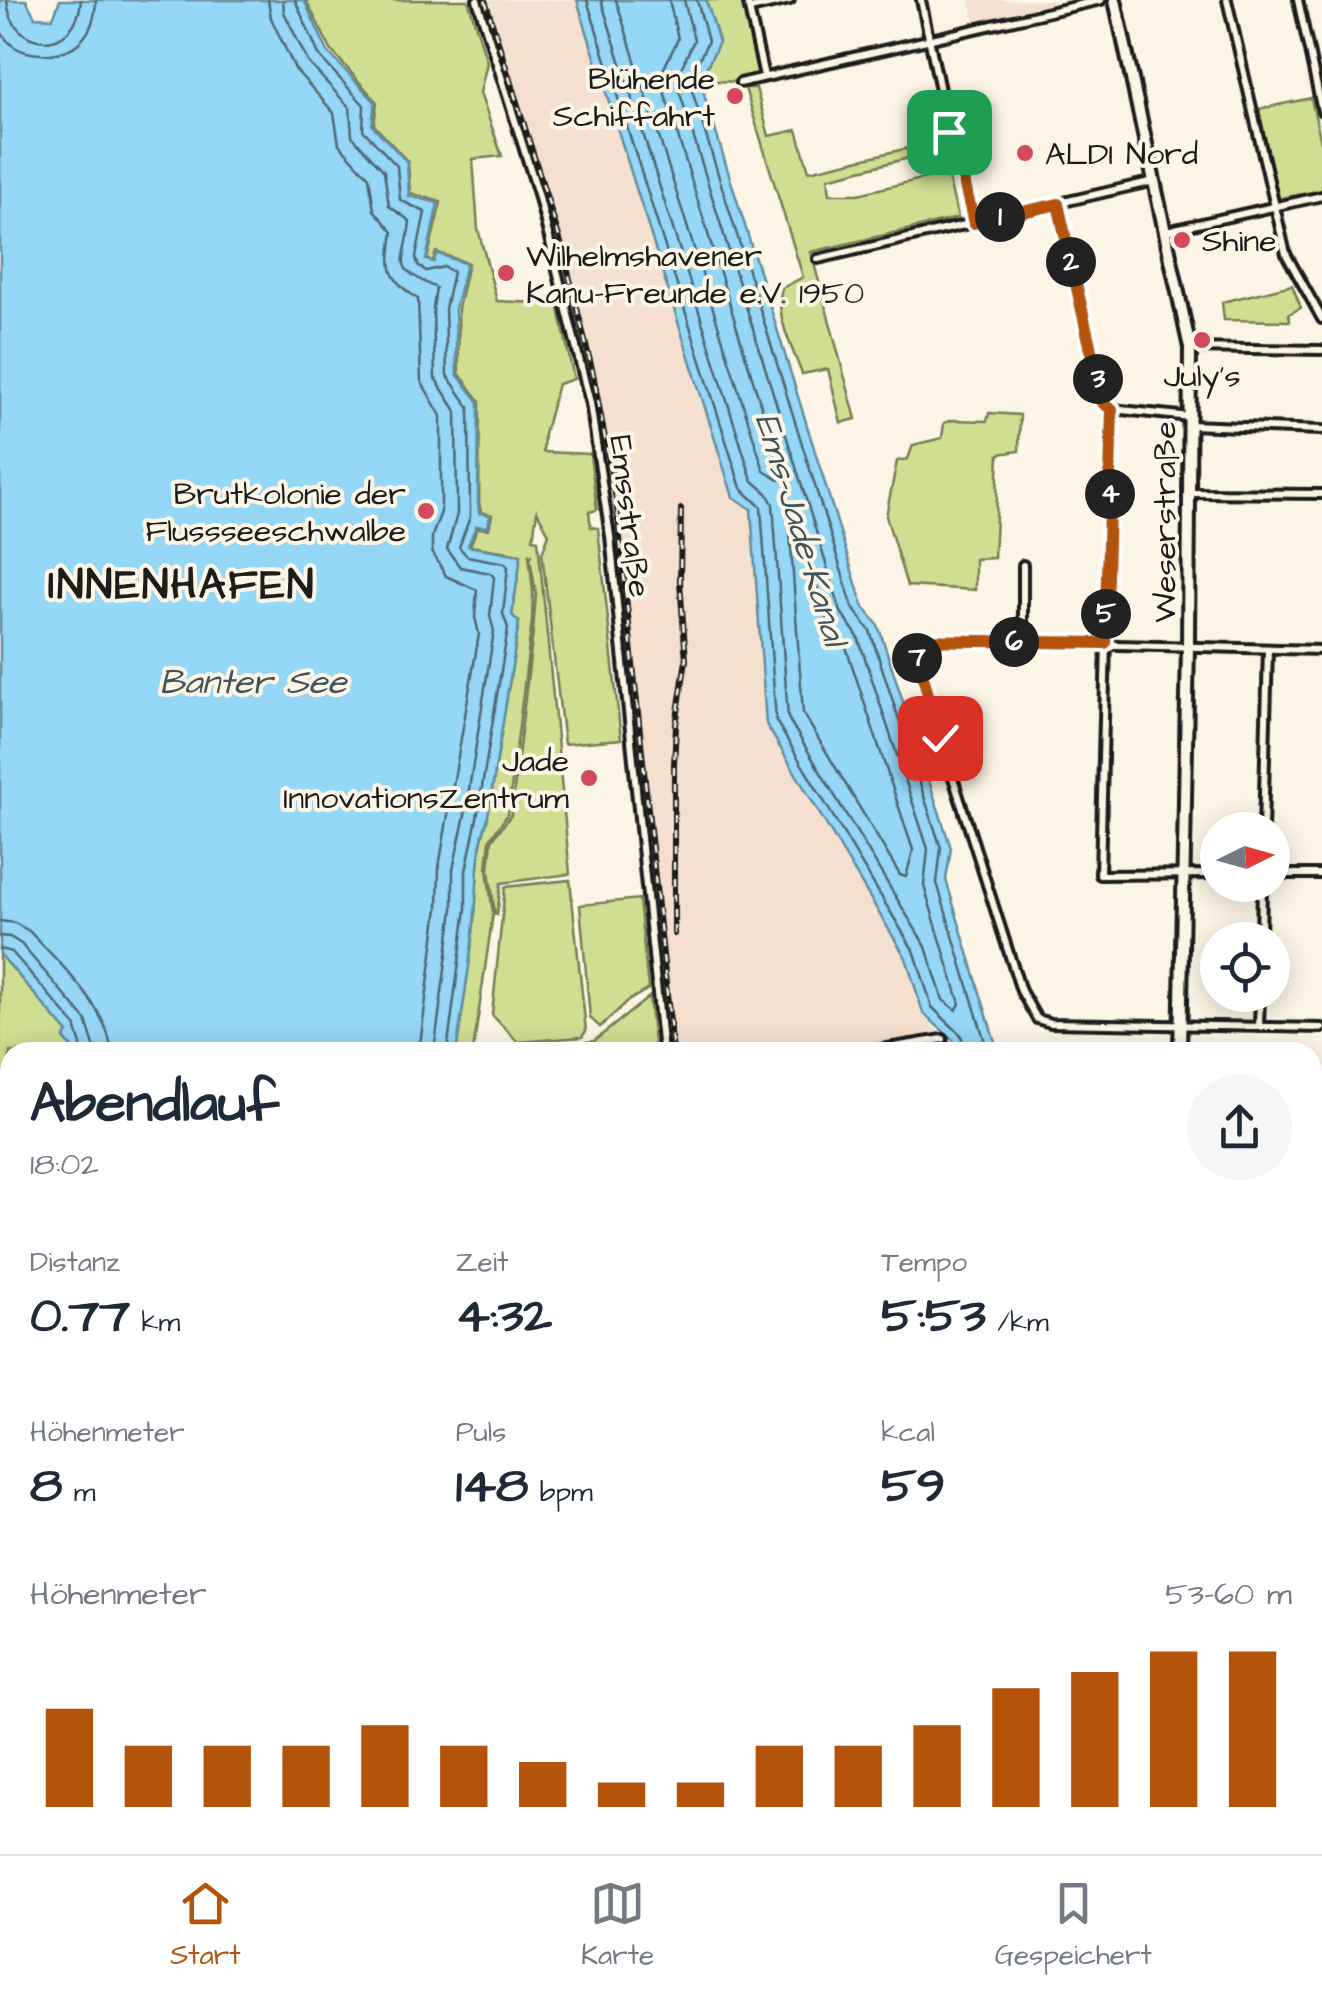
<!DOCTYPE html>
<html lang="de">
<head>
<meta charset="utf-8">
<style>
  body { margin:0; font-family:"Architects Daughter",sans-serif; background:#f6f6f7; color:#1f2937; height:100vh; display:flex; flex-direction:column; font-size:38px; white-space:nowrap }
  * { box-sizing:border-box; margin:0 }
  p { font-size:32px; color:#747a83 }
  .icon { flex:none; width:55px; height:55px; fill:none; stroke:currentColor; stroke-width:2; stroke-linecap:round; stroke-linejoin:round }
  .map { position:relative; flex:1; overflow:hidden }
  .panel { position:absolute; left:0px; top:1042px; width:1322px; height:812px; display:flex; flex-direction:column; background:#fff; border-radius:30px 30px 0 0; box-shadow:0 5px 25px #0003 }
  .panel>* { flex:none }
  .needle { width:65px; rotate:85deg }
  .controls { position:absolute; left:1200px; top:812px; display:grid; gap:20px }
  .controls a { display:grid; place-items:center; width:90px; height:90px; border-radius:50%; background:#fff; box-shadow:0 5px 25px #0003; font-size:50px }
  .pin { position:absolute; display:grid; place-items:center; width:85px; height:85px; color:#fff; margin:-42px; border-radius:20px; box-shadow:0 5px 15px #0006 }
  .km { position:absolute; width:50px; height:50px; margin:-25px; border-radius:50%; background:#222; color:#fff; font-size:28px; line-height:50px; text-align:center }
  .round { display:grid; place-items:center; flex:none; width:105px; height:105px; border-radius:52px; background:#f6f6f7 }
  .head { display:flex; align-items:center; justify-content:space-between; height:170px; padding:0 30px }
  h1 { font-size:55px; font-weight:700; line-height:75px }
  .stats { display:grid; grid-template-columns:repeat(3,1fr); gap:15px; height:170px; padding:10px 30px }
  .stats div { display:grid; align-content:center }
  .stats b { font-size:50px; font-weight:700 }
  .stats small { font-size:28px; font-weight:400 }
  .stats p { font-size:28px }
  .chart { height:280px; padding:20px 30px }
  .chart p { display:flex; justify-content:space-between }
  .chart svg { width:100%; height:180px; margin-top:10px; stroke:#b45309; stroke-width:6 }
  .tab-bar { display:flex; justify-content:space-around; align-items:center; height:140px; border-top:2px solid #e0e1e3; background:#fff; font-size:28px; color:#747a83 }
  .tab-bar a { display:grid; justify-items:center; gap:5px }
  .tab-bar .on { color:#b45309 }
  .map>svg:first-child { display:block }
</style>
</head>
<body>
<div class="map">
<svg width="1322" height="1854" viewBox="0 0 1322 1854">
  <rect width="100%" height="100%" fill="#fcf5e5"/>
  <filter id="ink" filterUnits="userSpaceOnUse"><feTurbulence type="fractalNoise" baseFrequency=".01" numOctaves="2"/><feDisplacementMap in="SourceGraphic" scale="20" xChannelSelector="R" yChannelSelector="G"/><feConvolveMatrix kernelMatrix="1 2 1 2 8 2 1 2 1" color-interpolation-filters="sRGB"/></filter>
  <g filter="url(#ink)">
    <g fill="#f5e0cf">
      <polygon points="481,0 576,0 732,497 750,509 765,725 905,958 921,1014 953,1044 893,1052 669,1052 613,494 592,379 559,245"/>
      <polygon points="970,0 1054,0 1055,5 975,24"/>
    </g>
    <g fill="#cfde91" stroke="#767d56" stroke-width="2.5">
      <path d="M306,0H468L487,62L480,93L502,156L473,159L478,229L497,301L558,304L574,379L558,384L544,434L543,452L590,454L597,510L589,512L591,527L598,528L621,739L564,744L542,553L549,534L537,511L533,539L538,540L570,874L501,883L497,915L495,914L489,870L492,840L511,815L533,632L536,594L530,558L532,555L529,554L533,591L532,621L508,814L490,839L487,869L493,913L473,1052H456C463,1006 471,960 475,913C478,881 476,852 487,821L519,622L512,616L521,554L470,546L477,528L489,529L492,515L481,512L479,503L480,401L459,373L458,309L468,263L436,252L433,261L427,260L441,202L410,193L408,162L374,125L377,102L331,50Z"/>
      <polygon points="706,0 744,0 761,73 740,82 713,81 704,93 700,81 719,42"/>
      <path d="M745,88H756L769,136L797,130L809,171L922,145L925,154L828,178L830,194H858L947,173L958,218L811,252L856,419L841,423L828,369L802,374C793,349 774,315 782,288L803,277Z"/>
      <polygon points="1311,98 1322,147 1322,190 1278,199 1259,109"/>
      <polygon points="1292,285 1301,308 1289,314 1290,321 1224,320 1222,302"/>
      <polygon points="989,413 1020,415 1019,451 999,454 994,558 975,559 975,590 907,586 886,516 897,461 908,459 913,445 942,438 944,423 952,420 987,421"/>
      <polygon points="570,880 586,1031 582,1037 518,1042 492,1015 505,887"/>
      <polygon points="639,899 648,989 628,1001 600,1027 590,1018 580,905"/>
      <polygon points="0,954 68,1033 64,1038 75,1052 10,1052 10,1296 0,1277"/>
      <polygon points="649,997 655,1052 508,1052 594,1041"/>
      <polygon points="0,1306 10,1325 10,1430 0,1411"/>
    </g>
    <g fill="#94d7f6" stroke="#648c9f" stroke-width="2.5">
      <path d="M0,0H26L35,17L53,18L60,0H304L328,52L375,102L372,125L407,162L409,196L438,203L426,260L434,262L436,253L466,264L455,309L457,374L479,402L478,502L479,513L490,515L488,527L476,526L468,546L521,555L512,615L519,622L487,821C476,852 478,881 475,913C471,960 463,1006 456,1052H76L64,1038L68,1033L0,954Z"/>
      <polygon points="577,0 706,0 719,42 700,81 863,606 878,625 951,848 946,880 998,1052 956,1052 953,1040 923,1013 906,958 766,724 751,509 733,497"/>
      <polygon points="0,1450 10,1469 10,1845 210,1845 215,1854 0,1854"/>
      <polygon points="383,1845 1031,1845 1031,1854 388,1854"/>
    </g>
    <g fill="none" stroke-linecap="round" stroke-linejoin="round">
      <g stroke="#4c6773" stroke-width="2.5">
        <path d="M7,0C11,53 77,56 81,0"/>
        <path d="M268,0L271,18L295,69L334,113L339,144L369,177L374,210L393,232C388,268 386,278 418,299L421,381L441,416V512L432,536V552L446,576L477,590L475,617L479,634L439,867L438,908L419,1052"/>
        <path d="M283,0L284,12L308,62L350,108L352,136L384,171L389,206L410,221C406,267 389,265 436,288L433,308L435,378L456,411L457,514L447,549L460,567L490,573L494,577L490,616L494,631L465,815L453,869V909L434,1052"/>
        <polyline points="295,0 320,57 364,105 363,130 397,166 400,200 425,212 416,257 418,265 426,271 444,267 453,272 445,309 447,375 469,407 470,517 459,547 467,556 505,563 508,567 503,614 508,628 477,818 466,871 466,909 447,1052"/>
        <polyline points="587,0 741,488 761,507 776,721 915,953 932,1007 961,1035 965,1052"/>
        <polyline points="601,0 752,480 767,493 773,504 788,718 926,947 943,1000 956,1010 960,1004 924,886 928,849 858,637 841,612 678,87 679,73 694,40 684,0"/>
        <polyline points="616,0 764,471 779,480 782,474 664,91 664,68 678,39 669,0"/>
        <polyline points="697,0 708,41 691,76 690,84 853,608 870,631 941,848 937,883 988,1052"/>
        <path d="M0,30C9,47 21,53 40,54C75,56 95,35 96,0"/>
        <polygon points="794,528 800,531 827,618 845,644 913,850 906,877 900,875 803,713 790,533"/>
        <path d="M0,921L15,923L29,931C58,961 110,1010 111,1052"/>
        <polyline points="0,936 10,937 21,944 86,1020 96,1052"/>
        <polyline points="0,949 12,952 75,1025 83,1052"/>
      </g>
      <g stroke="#1c1c1c" stroke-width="14">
        <g id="street">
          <polyline points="477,0 538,194 590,403 610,536 663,1052"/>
          <polyline points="747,0 764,76"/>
          <polyline points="921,0 949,133 957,152 974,223"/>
          <polyline points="1227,0 1286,254 1322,319"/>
          <polyline points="1298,0 1322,111"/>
          <polyline points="750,9 790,0"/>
          <polyline points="740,83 1101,0"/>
          <polyline points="1058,203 1103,403 1112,409 1100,875 1218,874"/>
          <polyline points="1166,231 1322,196"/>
          <polyline points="818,259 1154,181"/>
          <polyline points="1190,348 1322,350"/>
          <polyline points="1112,409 1190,417"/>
          <polyline points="1189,425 1322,430"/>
          <polyline points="1190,493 1322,494"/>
          <polyline points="1023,642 1023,565"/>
          <polyline points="1322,650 913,640 924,687 1021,991 1037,1019 1051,1023 1322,1028"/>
          <polyline points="1263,830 1268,649"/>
          <polyline points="1272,874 1322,874"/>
          <polyline points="1261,940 1262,885"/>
          <polyline points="1259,1027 1260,995"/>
          <polyline points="863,1052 943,1039"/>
          <polyline points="1312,1242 1322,1246"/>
          <polyline points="0,1294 10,1313"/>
          <polyline points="375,1845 379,1854"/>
          <polyline points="1162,1854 1162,1845"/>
        </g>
      </g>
      <g stroke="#1c1c1c" stroke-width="18">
        <g id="secondary">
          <polyline points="1115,0 1190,348 1188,646 1180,1052"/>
          <polyline points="1312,1461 1322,1461"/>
        </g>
      </g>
      <use href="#street" stroke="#fcf5e5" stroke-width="6"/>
      <use href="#secondary" stroke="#fcf5e5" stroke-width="10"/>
      <g stroke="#1c1c1c" stroke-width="6">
        <g id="rail">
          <polyline points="485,0 561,243 593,373 616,499 673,1052"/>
          <polyline points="674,934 674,765 676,725 686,660 680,582 681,509"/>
        </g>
      </g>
      <use href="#rail" stroke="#fcf5e5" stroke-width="2.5" stroke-dasharray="8" stroke-linecap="butt"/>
    </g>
  </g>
  <g fill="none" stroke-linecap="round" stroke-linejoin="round" filter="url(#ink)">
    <g stroke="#fff" stroke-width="20">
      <polyline id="route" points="940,738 913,640 1105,643 1112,409 1103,403 1058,204 974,223 957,152 949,132"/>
    </g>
    <use href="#route" stroke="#b45309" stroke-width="12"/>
  </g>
  <g fill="#d1495b" stroke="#fcf5e5" stroke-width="4">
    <circle cx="735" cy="96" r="10"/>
    <circle cx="1025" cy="153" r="10"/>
    <circle cx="1182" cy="240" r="10"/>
    <circle cx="506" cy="273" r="10"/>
    <circle cx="1202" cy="340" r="10"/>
    <circle cx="426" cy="511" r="10"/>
    <circle cx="589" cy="778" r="10"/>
  </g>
  <g text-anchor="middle" stroke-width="8" stroke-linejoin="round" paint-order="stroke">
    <g font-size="32" fill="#1c1c1c" stroke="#fcf5e5" text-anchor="end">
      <text x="715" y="89">Blühende<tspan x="715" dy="37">Schiffahrt</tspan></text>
      <text x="1045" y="164" text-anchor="start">ALDI Nord</text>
      <text x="1202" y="251" text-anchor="start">Shine</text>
      <text x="526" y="266" text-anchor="start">Wilhelmshavener<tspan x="526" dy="37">Kanu-Freunde e.V. 1950</tspan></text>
      <text x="1202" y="386" text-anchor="middle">July's</text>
      <text x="406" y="504">Brutkolonie der<tspan x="406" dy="37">Flussseeschwalbe</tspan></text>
      <text x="569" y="771">Jade<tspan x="569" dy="37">InnovationsZentrum</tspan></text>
    </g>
    <g font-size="32" fill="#1c1c1c" stroke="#fcf5e5">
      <text transform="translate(631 516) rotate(83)" y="11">Emsstraße</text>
      <text transform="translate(1164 522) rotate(-90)" y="11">Weserstraße</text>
    </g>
    <g font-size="35" font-style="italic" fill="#40545d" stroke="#fcf5e5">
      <text transform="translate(802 529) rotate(73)" y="12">Ems-Jade-Kanal</text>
      <text x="253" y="693">Banter See</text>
    </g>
    <g font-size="42" font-weight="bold" letter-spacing="2.5" fill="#1c1c1c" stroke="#fcf5e5">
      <text x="182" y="598">INNENHAFEN</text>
    </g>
  </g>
</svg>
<div class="controls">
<a><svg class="needle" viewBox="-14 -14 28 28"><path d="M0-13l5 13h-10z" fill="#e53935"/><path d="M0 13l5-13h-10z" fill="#747a83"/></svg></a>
<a><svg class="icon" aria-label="locate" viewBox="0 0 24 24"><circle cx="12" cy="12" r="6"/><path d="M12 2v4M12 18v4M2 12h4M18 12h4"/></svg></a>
</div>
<div class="pin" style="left:949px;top:132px;background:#1e9e55"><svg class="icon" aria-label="arrive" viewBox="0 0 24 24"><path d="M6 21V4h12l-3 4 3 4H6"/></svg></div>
<div class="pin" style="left:940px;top:738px;background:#d93025"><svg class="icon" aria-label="check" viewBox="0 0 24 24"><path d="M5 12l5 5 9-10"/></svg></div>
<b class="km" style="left:1000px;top:217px">1</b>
<b class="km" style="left:1071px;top:262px">2</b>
<b class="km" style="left:1098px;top:379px">3</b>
<b class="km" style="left:1110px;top:494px">4</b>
<b class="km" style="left:1106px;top:614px">5</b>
<b class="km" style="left:1014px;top:642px">6</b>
<b class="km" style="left:917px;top:658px">7</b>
<section class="panel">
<div class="head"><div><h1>Abendlauf</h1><p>18:02</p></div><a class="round"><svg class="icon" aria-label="share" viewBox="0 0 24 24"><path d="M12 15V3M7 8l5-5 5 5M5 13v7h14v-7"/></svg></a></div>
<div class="stats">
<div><p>Distanz</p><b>0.77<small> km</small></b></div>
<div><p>Zeit</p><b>4:32</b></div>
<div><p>Tempo</p><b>5:53<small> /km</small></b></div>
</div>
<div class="stats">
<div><p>Höhenmeter</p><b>8<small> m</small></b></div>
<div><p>Puls</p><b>148<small> bpm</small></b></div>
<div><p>kcal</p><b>59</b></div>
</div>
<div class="chart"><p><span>Höhenmeter</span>53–60 m</p>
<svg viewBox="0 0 160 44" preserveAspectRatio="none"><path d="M5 44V20M15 44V29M25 44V29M35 44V29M45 44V24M55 44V29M65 44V33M75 44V38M85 44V38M95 44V29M105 44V29M115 44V24M125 44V15M135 44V11M145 44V6M155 44V6"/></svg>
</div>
</section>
</div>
<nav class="tab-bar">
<a class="on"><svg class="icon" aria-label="home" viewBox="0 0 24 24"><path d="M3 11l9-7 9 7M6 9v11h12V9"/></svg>Start</a>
<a><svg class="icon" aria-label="map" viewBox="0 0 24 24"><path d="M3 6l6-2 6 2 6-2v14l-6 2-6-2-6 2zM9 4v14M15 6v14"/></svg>Karte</a>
<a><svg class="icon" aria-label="saved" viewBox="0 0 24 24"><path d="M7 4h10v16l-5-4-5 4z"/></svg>Gespeichert</a>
</nav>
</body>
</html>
